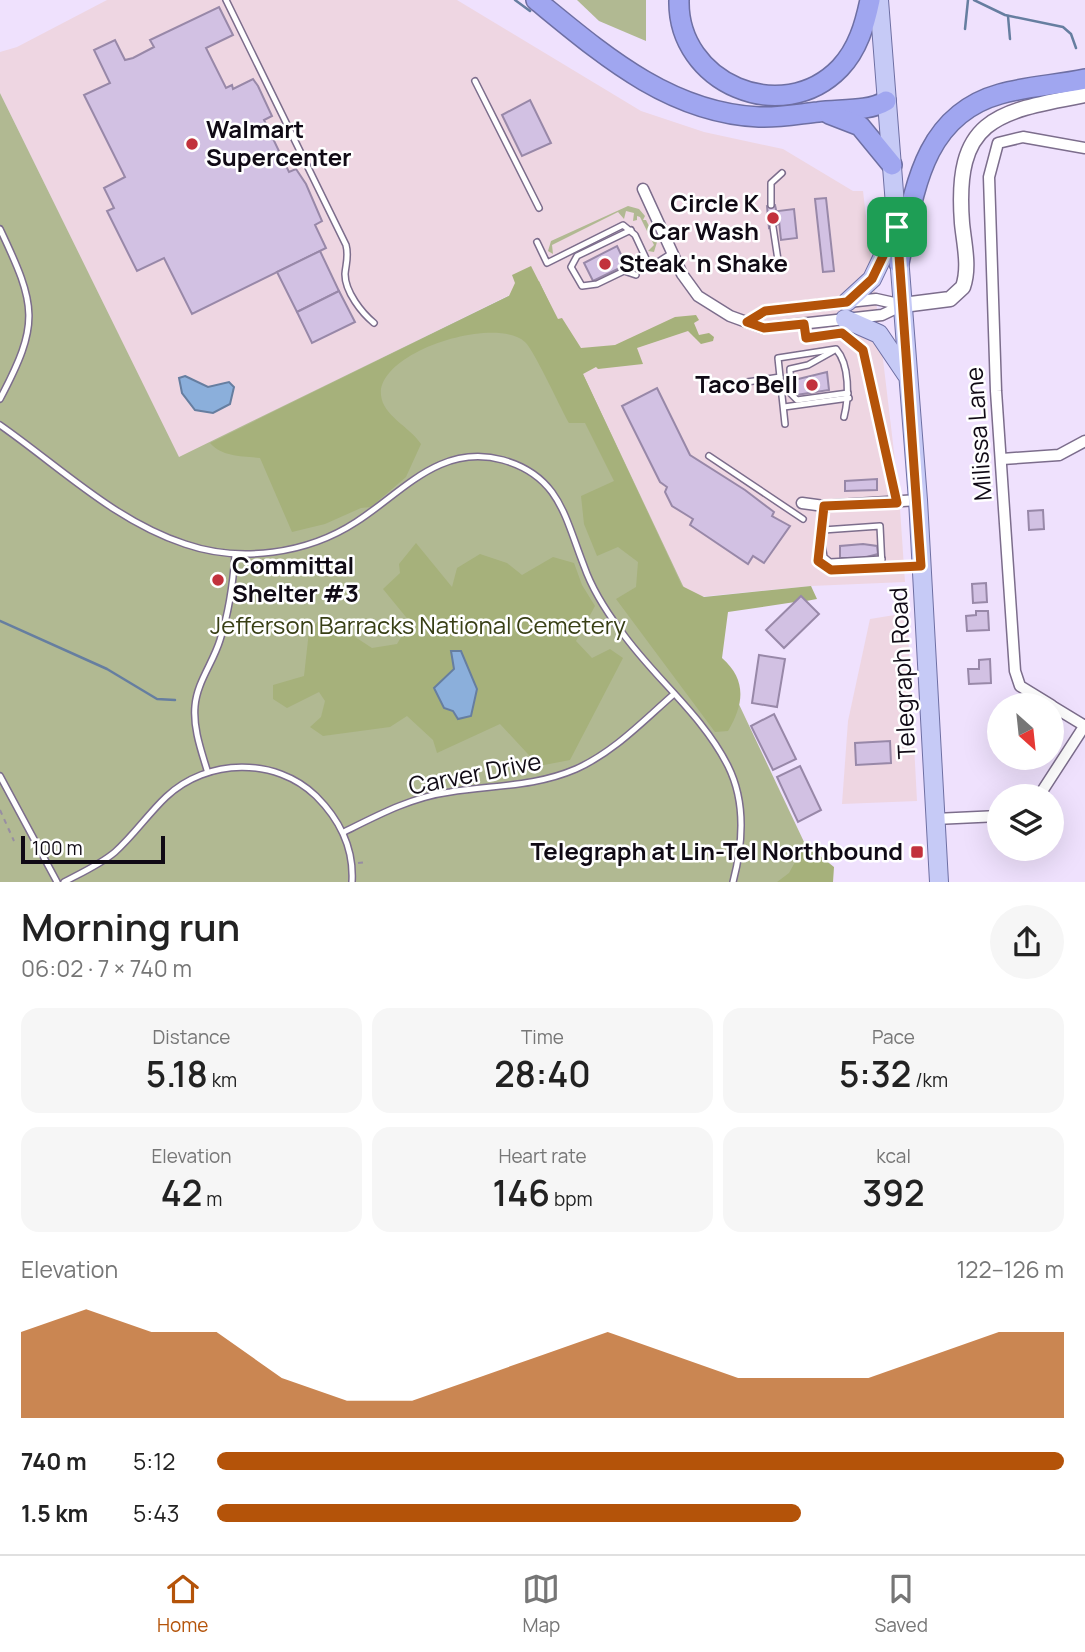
<!DOCTYPE html>
<html lang="en">
<head>
<meta charset="utf-8">
<style>
  body { margin:0; font-family:Manrope,sans-serif; background:#f6f6f6; color:#222; height:100vh; display:flex; flex-direction:column; font-size:26px; white-space:nowrap }
  * { box-sizing:border-box; margin:0 }
  p { font-size:23px; color:#767676 }
  .icon { flex:none; width:38px; height:38px; fill:none; stroke:currentColor; stroke-width:2; stroke-linecap:round; stroke-linejoin:round }
  .map { position:relative; height:882px; overflow:hidden }
  .drawer { display:flex; flex-direction:column; background:#fff; flex:1 }
  .drawer>* { flex:none }
  .needle { width:46px; rotate:153deg }
  .fabs { position:absolute; left:987px; top:693px; display:grid; gap:14px }
  .fabs a { display:grid; place-items:center; width:77px; height:77px; border-radius:50%; background:#fff; box-shadow:0 7px 28px #0002; font-size:35px }
  .scale { position:absolute; left:21px; bottom:18px; width:144px; box-sizing:border-box; padding-left:7px; border:4px solid #100a15; border-top:0; font-size:19px; line-height:24px; white-space:nowrap; color:#100a15; -webkit-text-stroke:5px #fff; paint-order:stroke }
  .pin { position:absolute; display:grid; place-items:center; width:60px; height:60px; color:#fff; margin:-30px; border-radius:14px; box-shadow:0 4px 10px #0006 }
  .round { display:grid; place-items:center; flex:none; width:74px; height:74px; border-radius:37px; background:#f6f6f6 }
  .summary { display:flex; align-items:center; justify-content:space-between; height:119px; padding:0 21px }
  h1 { font-size:38px; font-weight:600; line-height:52px }
  .metrics { display:grid; grid-template-columns:repeat(3,1fr); gap:10px; height:119px; padding:7px 21px }
  .metrics div { display:grid; align-content:center; border-radius:18px; background:#f6f6f6; text-align:center }
  .metrics b { font-size:35px; font-weight:600 }
  .metrics small { font-size:19px; font-weight:400 }
  .metrics p { font-size:19px }
  .chart { height:196px; padding:14px 21px }
  .chart p { display:flex; justify-content:space-between }
  .chart svg { width:100%; height:126px; margin-top:7px; fill:#b45309; opacity:.7 }
  ul { padding:0 21px; list-style:none; font-size:23px }
  li { display:grid; grid-template-columns:112px 84px 1fr; align-items:center; height:52px }
  li i { height:18px; border-radius:9px; background:#b45309 }
  .dock { display:flex; justify-content:space-around; align-items:center; height:98px; border-top:2px solid #e0e0e0; background:#fff; font-size:19px; color:#767676 }
  .dock a { display:grid; justify-items:center; gap:4px }
  .dock .active { color:#b45309 }
  .map>svg:first-child { display:block }
</style>
</head>
<body>
<div class="map">
<svg width="1085" height="882" viewBox="0 0 1085 882">
  <rect width="100%" height="100%" fill="#efe1fd"/>
  <g fill="#eed6e2">
    <polygon points="107,0 457,0 641,111 704,132 783,149 853,191 863,191 899,494 905,582 811,586 688,598 538,281 179,458 0,93 0,52 17,47"/>
    <polygon points="907,613 917,801 842,804 848,721 870,619"/>
  </g>
  <g fill="#b1b992">
    <polygon points="577,0 646,0 646,41 599,21"/>
    <polygon points="0,93 179,457 539,281 805,844 820,882 0,882"/>
    <polygon points="628,206 639,209 645,216 643,220 646,220 657,242 654,252 648,251 654,245 640,217 637,216 637,220 633,221 634,213 626,211 624,219 618,212 552,245 553,254 548,251 551,241"/>
  </g>
  <g fill="#a6b17b">
    <path d="M531,266L558,319L562,318L581,348L615,345L675,317L696,315L699,320L694,323L699,335L709,333L714,337L713,341L701,344L688,331L637,348L643,364L598,369L596,367L583,374L682,586L704,597L811,586L817,599L806,601L801,596L795,602L728,612L722,658C747,680 744,704 728,731L715,732L616,599L636,587L638,562L618,547L597,556L584,524L581,496L614,481L585,423H569C561,409 534,350 525,342C495,315 377,352 381,395C383,416 409,426 421,444L406,477L371,507L361,508L325,524L292,532L260,458C242,456 222,457 210,443L509,296L515,283L512,275Z"/>
    <polygon points="416,543 452,587 457,568 480,554 507,563 522,575 553,557 574,563 582,585 595,606 576,641 592,658 610,649 623,658 570,760 539,766 500,724 437,753 433,740 407,716 390,727 323,736 310,727 321,717 325,701 319,692 287,708 273,699 273,685 304,676 309,631 323,616 372,648 397,644 410,622 383,589 400,573 399,564"/>
    <polygon points="805,844 834,867 833,882 777,882 789,873"/>
  </g>
  <g fill="#8bafdb" stroke="#667ea0" stroke-width="2">
    <polygon points="185,376 208,387 229,382 234,387 230,404 213,413 195,410 182,393 179,378"/>
    <polygon points="451,651 461,651 477,689 471,716 458,719 453,711 444,708 434,688 454,669"/>
  </g>
  <g fill="none" stroke-linecap="round" stroke-linejoin="round">
    <g stroke="#667ea0" stroke-width="2.5">
      <polyline points="515,0 530,11"/>
      <polyline points="974,0 1005,15 1063,27 1071,34 1076,48"/>
      <polyline points="1008,16 1010,39"/>
      <polyline points="965,29 968,0"/>
      <polyline points="0,621 107,669 157,699 175,700"/>
    </g>
  </g>
  <g fill="#d2c1e3" stroke="#9888a8" stroke-width="2">
    <polygon points="219,7 233,35 206,48 226,88 232,85 233,89 253,79 258,86 272,116 264,120 289,172 296,169 306,184 322,221 315,225 326,248 192,314 164,258 137,271 107,211 114,208 104,188 125,177 84,95 110,83 94,50 115,40 125,60 133,58 154,47 150,40"/>
    <polygon points="530,100 551,143 522,156 502,115"/>
    <polygon points="826,198 834,271 823,272 815,199"/>
    <polygon points="775,205 779,224 769,228 767,206"/>
    <polygon points="794,209 797,238 781,240 778,211"/>
    <polygon points="617,246 626,265 593,281 584,263"/>
    <polygon points="320,251 339,291 297,312 277,272"/>
    <polygon points="339,291 355,322 312,343 297,312"/>
    <polygon points="827,372 829,390 796,395 794,380"/>
    <polygon points="657,388 690,455 745,490 774,512 772,516 790,526 764,563 753,556 748,564 690,525 693,519 672,506 665,492 667,487 660,482 622,406"/>
    <polygon points="877,479 877,490 845,491 845,481"/>
    <polygon points="1043,510 1044,529 1029,530 1028,511"/>
    <polygon points="863,544 877,546 878,554 863,558 840,558 840,546"/>
    <polygon points="986,583 987,602 973,603 972,584"/>
    <polygon points="801,596 819,614 784,648 766,630"/>
    <polygon points="976,611 988,611 989,630 967,631 966,616 976,615"/>
    <polygon points="759,655 785,659 777,707 752,703"/>
    <polygon points="990,659 991,683 969,684 968,669 979,669 979,660"/>
    <polygon points="774,714 796,759 773,770 751,726"/>
    <polygon points="890,741 891,763 856,765 855,743"/>
    <polygon points="800,766 821,810 798,822 777,777"/>
  </g>
  <g fill="none" stroke-linecap="round" stroke-linejoin="round">
    <g stroke="#7c6d8c" stroke-width="8">
      <g id="service">
        <path d="M226,0L346,245C349,256 346,263 345,274C345,292 362,313 374,323"/>
        <polyline points="475,81 539,208"/>
        <polyline points="771,205 771,183 782,173"/>
        <polyline points="773,227 778,260"/>
        <path d="M0,229C37,307 40,323 0,399"/>
        <polyline points="631,230 577,256 571,267 582,286 597,284 624,271 636,275"/>
        <polyline points="537,242 547,263 623,225 635,235 650,267 672,253"/>
        <polyline points="833,351 808,365 790,369 791,394 797,400 848,393"/>
        <polyline points="747,382 780,377"/>
        <polyline points="784,407 849,398"/>
        <path d="M785,424L778,358L836,349C850,365 849,397 844,417"/>
        <path d="M0,425C60,467 115,521 185,544C240,563 307,554 356,522C403,492 440,443 503,460C560,476 565,518 584,566C592,589 606,611 621,631C654,678 702,714 728,766C746,802 743,844 733,882"/>
        <polyline points="709,456 803,519"/>
        <polyline points="824,506 823,530 880,526 882,567 918,566"/>
        <polyline points="823,530 819,561 831,570 882,567"/>
        <polyline points="821,538 824,557 830,562 882,559"/>
        <path d="M207,770C201,750 193,728 195,706C197,682 213,663 220,640C229,612 233,584 235,555"/>
        <polyline points="0,776 57,882"/>
        <path d="M344,832C378,815 412,797 450,792C494,785 534,787 576,769C614,752 643,721 674,694"/>
        <path d="M64,882C81,873 101,864 115,852C134,835 148,814 166,797C207,758 276,757 316,796C340,820 354,848 352,882"/>
      </g>
    </g>
    <g stroke="#7c6d8c" stroke-width="13">
      <g id="minor">
        <polyline points="643,189 682,274 698,296 730,316 763,328 882,315 903,305"/>
        <polyline points="747,322 765,311 876,299 903,305"/>
        <polyline points="1002,459 1059,455 1085,441"/>
        <polyline points="802,503 824,506 918,500"/>
        <polyline points="1051,705 1020,686 1015,671 996,391 989,177 998,143 1023,137 1085,148"/>
        <polyline points="1052,706 1085,726"/>
        <polyline points="1039,796 1085,725"/>
        <polyline points="935,819 999,816"/>
      </g>
    </g>
    <g stroke="#7c6d8c" stroke-width="17">
      <path id="tertiary" d="M903,305L950,299L963,287C970,267 964,244 962,223C954,119 995,112 1085,95"/>
    </g>
    <g stroke="#6e6fa3" stroke-width="20">
      <g id="primary">
        <polyline points="879,0 918,500 939,882"/>
        <polyline points="847,302 872,279 895,231"/>
        <polyline points="845,319 879,334 906,374"/>
      </g>
    </g>
    <g stroke="#6e6fa3" stroke-width="22">
      <g id="motorway">
        <path d="M536,0C602,54 669,113 759,117C779,118 799,114 818,112C839,109 868,112 886,101"/>
        <path d="M679,0C677,83 782,128 840,68C858,49 865,24 870,0"/>
        <polyline points="829,114 860,126 892,165"/>
        <path d="M899,263C914,194 921,116 1000,94C1028,86 1057,85 1085,79"/>
      </g>
    </g>
    <g stroke="#988da3" stroke-width="2" stroke-dasharray="5 5" stroke-linecap="butt">
      <polyline points="805,335 806,338 842,333 863,350 895,492"/>
      <polyline points="223,585 225,575"/>
      <polyline points="0,810 14,841"/>
      <polyline points="358,863 368,862"/>
    </g>
    <use href="#service" stroke="#fff" stroke-width="5"/>
    <use href="#minor" stroke="#fff" stroke-width="10"/>
    <use href="#tertiary" stroke="#fff" stroke-width="14"/>
    <use href="#primary" stroke="#c6caf6" stroke-width="18"/>
    <use href="#motorway" stroke="#a0a6f0" stroke-width="19"/>
  </g>
  <g fill="none" stroke-linecap="round" stroke-linejoin="round">
    <g stroke="#fff" stroke-width="14">
      <polygon id="route" points="897,227 921,566 831,570 818,561 824,506 897,503 863,350 842,333 806,338 804,324 764,328 747,322 765,311 847,302 872,279"/>
    </g>
    <use href="#route" stroke="#b45309" stroke-width="9"/>
  </g>
  <g fill="#c2323c" stroke="#fff" stroke-width="2.5">
    <circle cx="192" cy="144" r="7"/>
    <circle cx="773" cy="218" r="7"/>
    <circle cx="605" cy="264" r="7"/>
    <circle cx="812" cy="385" r="7"/>
    <circle cx="218" cy="580" r="7"/>
    <rect x="910" y="845" width="14" height="14" rx="3.5"/>
  </g>
  <g text-anchor="middle" stroke-width="5" stroke-linejoin="round" paint-order="stroke">
    <g font-size="24" font-weight="bold" fill="#100a15" stroke="#fff" text-anchor="start">
      <text x="206" y="138">Walmart<tspan x="206" dy="28">Supercenter</tspan></text>
      <text x="759" y="212" text-anchor="end">Circle K<tspan x="759" dy="28">Car Wash</tspan></text>
      <text x="619" y="272">Steak 'n Shake</text>
      <text x="798" y="393" text-anchor="end">Taco Bell</text>
      <text x="232" y="574">Committal<tspan x="232" dy="28">Shelter #3</tspan></text>
      <text x="903" y="860" text-anchor="end">Telegraph at Lin-Tel Northbound</text>
    </g>
    <g font-size="24" fill="#100a15" stroke="#fff">
      <text transform="translate(979 434) rotate(-94)" y="8">Milissa Lane</text>
      <text transform="translate(903 673) rotate(-93)" y="8">Telegraph Road</text>
      <text transform="translate(475 774) rotate(-11)" y="8">Carver Drive</text>
    </g>
    <g font-size="24" fill="#383f15" stroke="#fff">
      <text x="418" y="634">Jefferson Barracks National Cemetery</text>
    </g>
  </g>
</svg>
<div class="fabs">
<a><svg class="needle" viewBox="-14 -14 28 28"><path d="M0-13l5 13h-10z" fill="#e53935"/><path d="M0 13l5-13h-10z" fill="#767676"/></svg></a>
<a><svg class="icon" aria-label="layers" viewBox="0 0 24 24"><path d="M12 4l9 5-9 5-9-5zM3 14l9 5 9-5"/></svg></a>
</div>
<div class="scale">100 m</div>
<div class="pin" style="left:897px;top:227px;background:#1e9e55"><svg class="icon" aria-label="arrive" viewBox="0 0 24 24"><path d="M6 21V4h12l-3 4 3 4H6"/></svg></div>
</div>
<section class="drawer">
<div class="summary"><div><h1>Morning run</h1><p>06:02 · 7 × 740 m</p></div><a class="round"><svg class="icon" aria-label="share" viewBox="0 0 24 24"><path d="M12 15V3M7 8l5-5 5 5M5 13v7h14v-7"/></svg></a></div>
<div class="metrics">
<div><p>Distance</p><b>5.18<small> km</small></b></div>
<div><p>Time</p><b>28:40</b></div>
<div><p>Pace</p><b>5:32<small> /km</small></b></div>
</div>
<div class="metrics">
<div><p>Elevation</p><b>42<small> m</small></b></div>
<div><p>Heart rate</p><b>146<small> bpm</small></b></div>
<div><p>kcal</p><b>392</b></div>
</div>
<div class="chart"><p><span>Elevation</span>122–126 m</p>
<svg viewBox="0 0 160 44" preserveAspectRatio="none"><path d="M0 44V14L10 6L20 14L30 14L40 30L50 38L60 38L70 30L80 22L90 14L100 22L110 30L120 30L130 30L140 22L150 14L160 14V44z"/></svg>
</div>
<ul>
<li><b>740 m</b>5:12<i style="width:100%"></i></li>
<li><b>1.5 km</b>5:43<i style="width:69%"></i></li>
</ul>
</section>
<nav class="dock">
<a class="active"><svg class="icon" aria-label="home" viewBox="0 0 24 24"><path d="M3 11l9-7 9 7M6 9v11h12V9"/></svg>Home</a>
<a><svg class="icon" aria-label="map" viewBox="0 0 24 24"><path d="M3 6l6-2 6 2 6-2v14l-6 2-6-2-6 2zM9 4v14M15 6v14"/></svg>Map</a>
<a><svg class="icon" aria-label="saved" viewBox="0 0 24 24"><path d="M7 4h10v16l-5-4-5 4z"/></svg>Saved</a>
</nav>
</body>
</html>
